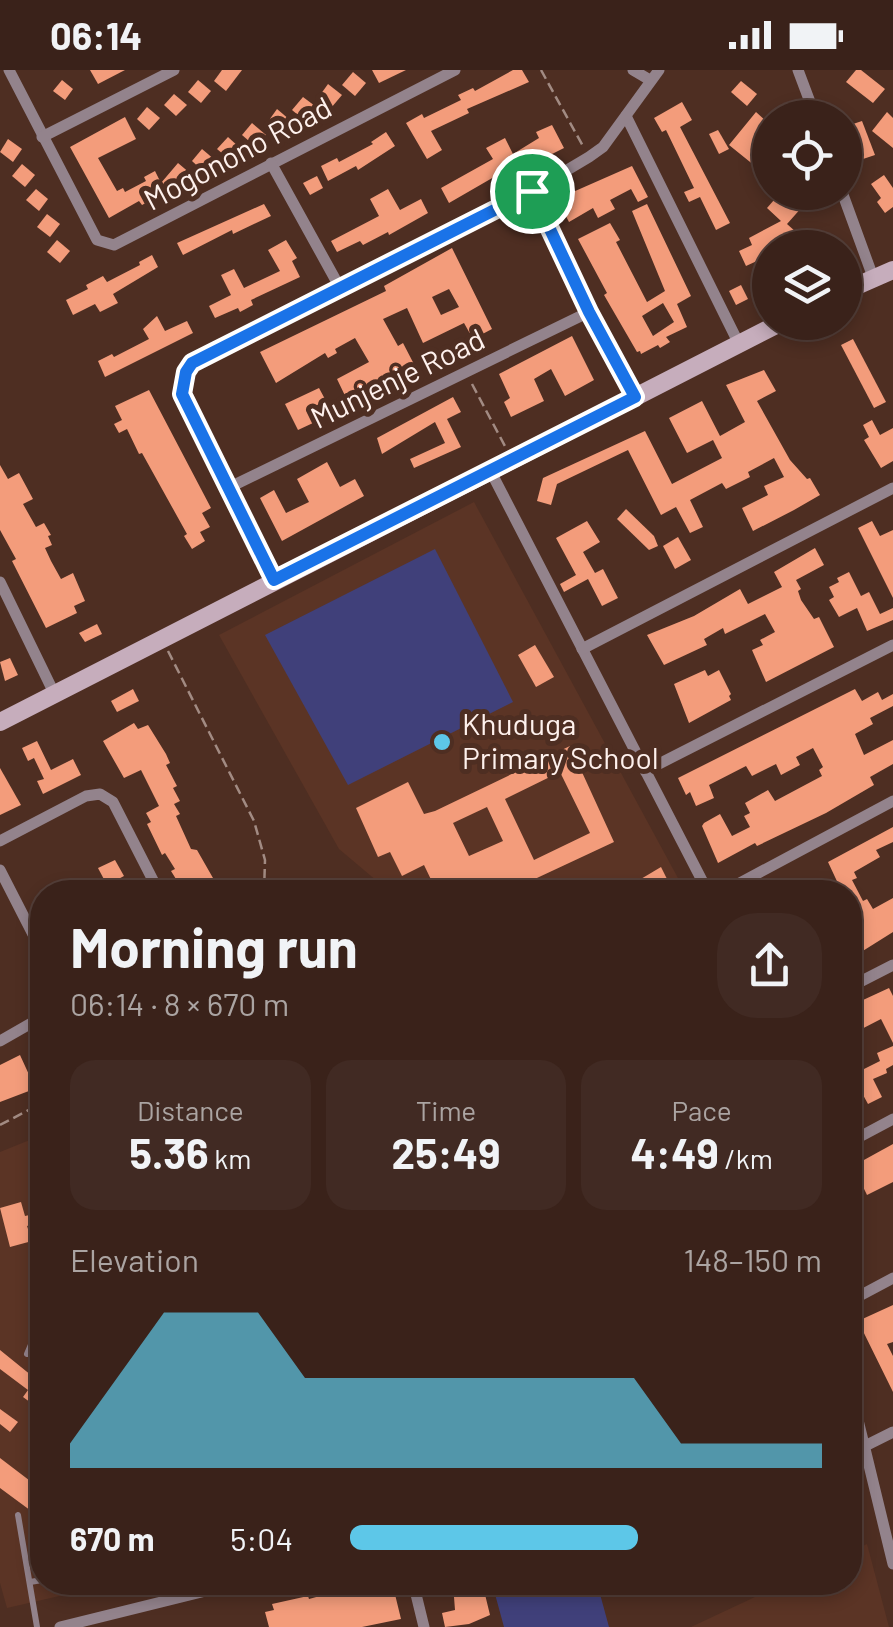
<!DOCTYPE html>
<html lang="en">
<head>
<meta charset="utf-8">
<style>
  body { margin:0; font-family:Barlow,sans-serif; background:#412a23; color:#f1f3f6; height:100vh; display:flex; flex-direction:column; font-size:38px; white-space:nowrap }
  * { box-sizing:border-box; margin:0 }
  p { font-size:32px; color:#aba4a2 }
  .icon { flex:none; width:55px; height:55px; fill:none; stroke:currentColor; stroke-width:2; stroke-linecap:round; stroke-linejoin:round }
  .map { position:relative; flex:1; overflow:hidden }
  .panel { position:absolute; left:30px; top:810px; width:832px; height:715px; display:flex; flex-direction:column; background:#3a221a; border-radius:40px; box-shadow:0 5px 15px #0003,0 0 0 2px #543f39 }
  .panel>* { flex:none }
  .fabs { position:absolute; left:752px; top:30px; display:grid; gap:20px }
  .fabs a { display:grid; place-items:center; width:110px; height:110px; border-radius:50%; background:#3a221a; box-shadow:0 5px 15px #0003,0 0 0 2px #543f39; font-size:50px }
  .pin { position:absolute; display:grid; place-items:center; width:85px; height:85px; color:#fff; margin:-42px; border:5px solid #fff; border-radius:50%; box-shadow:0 2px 10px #0007 }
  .round { display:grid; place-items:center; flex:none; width:105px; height:105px; border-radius:40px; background:#412a23 }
  .head { display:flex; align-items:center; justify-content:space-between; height:170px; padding:0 40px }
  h1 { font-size:55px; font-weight:700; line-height:75px }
  .stats { display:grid; grid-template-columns:repeat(3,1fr); gap:15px; height:170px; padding:10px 40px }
  .stats div { display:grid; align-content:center; border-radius:25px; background:#412a23; text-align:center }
  .stats b { font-size:42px; font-weight:700 }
  .stats small { font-size:28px; font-weight:400 }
  .stats p { font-size:28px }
  .chart { height:280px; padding:20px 40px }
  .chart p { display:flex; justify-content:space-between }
  .chart svg { width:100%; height:180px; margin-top:10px; fill:#5dc7e8; opacity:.7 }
  ul { padding:0 40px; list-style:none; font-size:32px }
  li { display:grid; grid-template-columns:160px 120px 1fr; align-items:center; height:75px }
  li i { height:25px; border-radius:12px; background:#5dc7e8 }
  .status { display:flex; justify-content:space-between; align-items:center; height:70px; padding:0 50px; background:#3a221a; direction:ltr }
  .status svg { height:28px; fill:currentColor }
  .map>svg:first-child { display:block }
</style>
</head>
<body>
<div class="status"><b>06:14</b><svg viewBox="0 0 49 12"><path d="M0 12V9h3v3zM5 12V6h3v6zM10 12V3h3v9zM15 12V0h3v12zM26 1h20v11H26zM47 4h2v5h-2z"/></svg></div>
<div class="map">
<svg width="893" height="1557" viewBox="0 0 893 1557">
  <rect width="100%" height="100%" fill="#4e2e22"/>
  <g fill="#5b3425">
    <polygon points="474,432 685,821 390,822 339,779 219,565"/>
    <polygon points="42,1065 42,1512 116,1513 7,1538 0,1513 0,1082"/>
    <polygon points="867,1474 889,1557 691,1557 785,1513 850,1512 850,1482"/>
  </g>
  <g fill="#40407a">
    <polygon points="435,479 513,632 348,715 265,565"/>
    <polygon points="492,1513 597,1513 609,1557 504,1557"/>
  </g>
  <g fill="#f39c7b" fill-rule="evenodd">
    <polygon points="90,0 125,0 98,14"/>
    <polygon points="222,0 242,0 226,21 214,11"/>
    <polygon points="372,0 406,0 379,13"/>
    <polygon points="513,0 522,0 529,12 467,39 469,43 431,61 442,80 427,89 406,53 422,44 424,48 461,30 458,25 473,18 475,21"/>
    <polygon points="856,0 861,0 885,19 873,33 846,12"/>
    <polygon points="353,2 366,13 355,26 342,15"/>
    <polygon points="62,10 73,19 65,30 53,21"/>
    <polygon points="198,10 211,21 201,33 188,22"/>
    <polygon points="741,11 757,24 747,36 731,22"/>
    <polygon points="328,14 342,25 331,38 318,28"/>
    <polygon points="174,24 187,35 176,46 164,35"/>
    <polygon points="303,27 315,36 304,50 292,40"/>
    <polygon points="682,32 692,50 680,57 730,153 716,160 700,127 689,132 684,122 694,118 666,60 662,62 654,48"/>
    <polygon points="147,37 160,48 149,60 137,49"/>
    <polygon points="277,39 290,50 280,63 267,53"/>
    <polygon points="756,42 767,52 764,56 770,61 770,67 762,76 770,82 770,108 729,75"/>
    <polygon points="887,42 893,48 893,78 872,61"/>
    <polygon points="125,47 136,69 98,88 117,121 123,118 125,122 146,111 144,107 155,101 161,113 178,93 191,104 182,114 142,135 139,131 109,148 70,77"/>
    <polygon points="862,51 875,85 860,90 847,56"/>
    <polygon points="252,53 266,65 256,77 242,65"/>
    <polygon points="552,55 564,78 524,98 520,92 449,133 441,118 493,89 486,78 505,68 513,84 539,68 536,62"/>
    <polygon points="718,60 729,79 719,84 709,64"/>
    <polygon points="386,62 395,76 358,100 356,96 328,111 321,96 337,88 339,92 373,74 371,72"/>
    <polygon points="228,67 240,78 230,90 217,79"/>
    <polygon points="8,69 22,79 13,92 0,82"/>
    <polygon points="202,79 215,90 204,102 192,91"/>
    <polygon points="22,94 35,105 25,117 12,106"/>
    <polygon points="632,96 648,127 638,132 631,119 610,130 615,139 598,148 593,138 569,152 557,129"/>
    <polygon points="884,105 893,118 893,137 885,143 877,132 881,128 871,114"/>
    <polygon points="317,106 323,118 310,125 303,113"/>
    <polygon points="36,119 48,129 39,141 26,130"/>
    <polygon points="388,119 400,140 421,129 428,143 389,165 388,162 363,175 360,171 337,182 331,171 379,146 370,129"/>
    <polygon points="781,122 788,122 803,136 787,154 814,178 770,178 770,185 746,196 739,181 752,175 749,168 781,151 767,138"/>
    <polygon points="264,134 271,146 233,164 232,160 183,185 177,173"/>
    <path d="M647,134L691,226L677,234L687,257L666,267L670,272L660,278L658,275L641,284L640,281L637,282L604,225L607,223L578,169L610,153L620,170L616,172L647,232L665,221L632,141ZM663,233L674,252L653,266L642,246Z"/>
    <polygon points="47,144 60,154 50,167 37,157"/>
    <polygon points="57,170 70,181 60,193 47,182"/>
    <polygon points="286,170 297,188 292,191 300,207 251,230 253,235 240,242 238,238 215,248 209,236 231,225 221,205 234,199 244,218 280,201 268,180"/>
    <path d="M452,178L492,259L473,269L464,253L423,273L407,238L383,249L398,276L403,273L417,300L349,334L337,309L369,292L355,268L335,279L337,283L328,288L325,283L276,313L260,282L386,221L384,216ZM449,219L459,237L441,245L432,227Z"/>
    <polygon points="152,185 158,197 113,224 118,233 100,242 95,234 73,245 66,230 88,219 86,215 103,206 107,212 140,195 139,192"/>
    <polygon points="741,215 748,229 736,235 729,221"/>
    <polygon points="157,246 165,261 187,251 193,263 105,307 98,291 112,284 114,287 149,269 143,259"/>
    <polygon points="572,266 594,310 565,326 551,299 534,309 544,331 511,347 504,332 510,328 499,304"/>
    <polygon points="853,269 886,332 874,338 841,275"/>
    <polygon points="764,300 776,321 757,331 790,390 807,409 810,408 820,425 794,440 753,461 742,438 768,425 764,416 784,407 774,388 748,402 750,407 726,419 722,413 690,430 703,457 690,463 676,437 661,445 628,380 557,414 551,435 537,431 543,408 645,361 672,414 722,388 713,370 687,383 669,348 702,331 720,366 745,352 726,315"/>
    <polygon points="319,318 326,331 306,340 313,353 298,360 285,334"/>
    <polygon points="149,320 211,438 202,443 210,457 200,462 205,471 192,479 184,466 187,464 142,383 139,384 127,359 119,363 114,354 122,350 115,336"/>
    <polygon points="453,327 461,342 447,349 461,377 414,398 410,389 445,373 435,352 382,384 377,368"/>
    <polygon points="872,350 880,365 893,358 893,391 881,398 864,370 869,367 863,355"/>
    <polygon points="327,392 340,417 355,409 364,426 282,471 260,428 274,420 286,443 309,432 297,409"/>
    <polygon points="0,395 8,409 19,403 33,429 23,434 36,457 44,453 51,465 48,466 52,475 45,478 51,491 61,509 73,503 85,531 74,536 77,543 46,558 12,491 16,489 0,460"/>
    <polygon points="626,439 654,466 658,476 649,480 617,449"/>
    <polygon points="587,451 600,472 583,482 595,503 603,499 618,528 602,536 588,509 564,522 560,514 576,505 556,468"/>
    <polygon points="872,451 880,466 893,460 893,528 858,458"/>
    <polygon points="678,467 691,490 675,499 663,476"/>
    <polygon points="815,478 824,495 796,510 801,519 798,521 801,530 814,549 819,547 834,577 766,612 752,580 763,575 760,570 775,562 765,544 725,564 723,558 704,569 707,575 664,595 647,565 694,546 740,519 748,534 782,517 774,502"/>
    <polygon points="849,502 861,526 869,522 880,544 893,538 893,550 867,561 857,538 839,547 829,530 834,527 829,517 839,512 837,508"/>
    <polygon points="97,554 102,564 85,572 79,563"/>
    <polygon points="535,575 554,607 536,617 518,585"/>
    <polygon points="10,588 18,605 5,611 0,592"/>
    <polygon points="705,600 708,606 719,600 731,624 729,626 731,630 689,653 674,614"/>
    <polygon points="133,619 139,631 117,642 111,631"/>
    <polygon points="855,619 862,631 878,622 882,630 893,624 893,636 870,648 873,654 855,664 864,685 893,670 893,694 870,707 874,715 826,743 757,776 755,773 718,793 702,756 704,753 720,744 732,766 750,757 744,746 750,743 745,733 768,720 775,731 822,706 819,700 823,697 813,678 796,687 800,695 781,705 776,694 752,706 746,696 709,715 714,728 696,736 690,722 686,725 678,708"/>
    <polygon points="134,653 138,659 148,655 166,684 170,693 166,695 177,716 173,718 180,731 174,734 180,744 176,746 191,779 197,780 221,822 184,822 171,801 175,799 165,783 162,785 147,754 151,752 146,743 159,736 141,700 124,708 103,671"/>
    <polygon points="37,671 51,700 73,689 81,705 43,724 37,711 44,709 34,688 28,691 22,678"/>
    <path d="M570,676L614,772L507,822H437L424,795L402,806L390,782L378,787L356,738L408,712L424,744L435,741ZM560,702L590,763L534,790L505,729ZM487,737L503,771L469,786L453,753Z"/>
    <polygon points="0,698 21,735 0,745"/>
    <polygon points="893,757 893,772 876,780 880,787 854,802 857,808 852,810 863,831 867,829 873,839 893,828 893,862 850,889 850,822 842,822 828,792"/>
    <polygon points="115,790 124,806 107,815 98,798"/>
    <polygon points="661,797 670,815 656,822 619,822"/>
    <polygon points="794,808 801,822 765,822"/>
    <polygon points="889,918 893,926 893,973 881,949 850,965 850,936"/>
    <polygon points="893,976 893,995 886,999 887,1003 873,1009 882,1027 868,1034 862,1023 858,1025 850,1009 850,981 860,1001 880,991 877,983"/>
    <polygon points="20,985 31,1009 42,1003 42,1016 0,1032 0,995"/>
    <polygon points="893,1074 893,1112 867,1125 853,1096"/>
    <polygon points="21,1132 25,1146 34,1144 36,1153 27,1156 32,1171 10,1177 0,1138"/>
    <polygon points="893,1235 893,1272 887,1274 893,1286 893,1322 858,1251"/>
    <polygon points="0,1280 42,1314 42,1341 23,1327 28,1320 0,1299"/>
    <polygon points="0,1339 18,1352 10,1362 0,1354"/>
    <polygon points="0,1388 42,1420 42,1449 0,1418"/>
    <polygon points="371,1512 392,1512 401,1549 362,1557 269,1557 265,1542 274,1540 272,1534 308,1526 309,1529"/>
    <polygon points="466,1512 467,1516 482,1512 490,1545 469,1554 445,1557 442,1543 455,1540 453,1514"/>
  </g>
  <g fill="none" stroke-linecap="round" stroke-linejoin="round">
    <g stroke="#a28b83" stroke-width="2.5" stroke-dasharray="10 5" stroke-linecap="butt">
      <polyline points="541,0 584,78"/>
      <polyline points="472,314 506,378"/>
      <polyline points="168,581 254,751 265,790 264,822"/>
      <polyline points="0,1055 42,1033"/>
    </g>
    <g stroke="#93838c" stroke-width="6">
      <polyline points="27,1284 42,1249"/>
      <polyline points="18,1445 37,1557"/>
      <polyline points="30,1512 42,1510"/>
    </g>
    <g stroke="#93838c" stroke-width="11">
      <polyline points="9,0 97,170 114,175 455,0"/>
      <polyline points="633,0 650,10"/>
      <polyline points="798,0 816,48"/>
      <polyline points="626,46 739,274"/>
      <polyline points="42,67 174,0"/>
      <polyline points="271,93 339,216"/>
      <polyline points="532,121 589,242 635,327"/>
      <polyline points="842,122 873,207"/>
      <polyline points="491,402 708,822"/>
      <polyline points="228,418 589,242"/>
      <polyline points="275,510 182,325 185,302 192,293 532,121 589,87 603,77 659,0"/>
      <polyline points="0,512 55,625"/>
      <polyline points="582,579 893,418"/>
      <polyline points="645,701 893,575"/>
      <polyline points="0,771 86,726 100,724 113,732 159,822"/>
      <polyline points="0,800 42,882"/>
      <polyline points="723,822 893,731"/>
      <polyline points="850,917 893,895"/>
      <polyline points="0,971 42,947"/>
      <polyline points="850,1072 893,1049"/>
      <polyline points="850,1231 893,1208"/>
      <polyline points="850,1317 893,1494"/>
      <polyline points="865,1376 893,1362"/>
      <polyline points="413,1512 424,1557"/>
      <polyline points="60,1557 242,1512"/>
    </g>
    <g stroke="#c6adbc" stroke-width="18">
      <polyline points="845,221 893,200"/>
      <polyline points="0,652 782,252"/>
    </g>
  </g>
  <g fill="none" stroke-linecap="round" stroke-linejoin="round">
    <g stroke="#fff" stroke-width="20">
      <polygon id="route" points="532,121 589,242 635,327 274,510 182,324 186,302 192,293"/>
    </g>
    <use href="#route" stroke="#1a73e8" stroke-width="12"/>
  </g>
  <circle fill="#5dc7e8" stroke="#4e2e22" stroke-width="4" cx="442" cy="672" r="10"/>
  <g text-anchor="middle" stroke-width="10" stroke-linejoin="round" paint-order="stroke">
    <g font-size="30" fill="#fef1ed" stroke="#4e2e22">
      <text transform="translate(238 84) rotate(-28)" y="10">Mogonono Road</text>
      <text transform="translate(398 309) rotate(-26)" y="10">Munjenje Road</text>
    </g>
    <g font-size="30" fill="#fef1ed" stroke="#4e2e22" text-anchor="start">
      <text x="462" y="665">Khuduga<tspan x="462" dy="34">Primary School</tspan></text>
    </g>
  </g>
</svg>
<div class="fabs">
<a><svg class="icon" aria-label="locate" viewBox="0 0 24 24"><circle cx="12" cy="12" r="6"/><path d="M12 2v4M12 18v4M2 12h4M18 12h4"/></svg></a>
<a><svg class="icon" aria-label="layers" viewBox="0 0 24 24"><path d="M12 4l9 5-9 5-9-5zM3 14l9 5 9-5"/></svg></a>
</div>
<div class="pin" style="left:532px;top:121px;background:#1e9e55"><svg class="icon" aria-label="arrive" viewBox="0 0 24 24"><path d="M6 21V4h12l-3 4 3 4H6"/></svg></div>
<section class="panel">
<div class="head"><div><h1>Morning run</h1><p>06:14 · 8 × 670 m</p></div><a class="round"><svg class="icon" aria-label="share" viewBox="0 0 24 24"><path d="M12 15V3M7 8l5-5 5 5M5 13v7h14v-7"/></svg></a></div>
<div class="stats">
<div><p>Distance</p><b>5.36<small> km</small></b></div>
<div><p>Time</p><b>25:49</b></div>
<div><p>Pace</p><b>4:49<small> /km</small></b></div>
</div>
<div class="chart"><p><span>Elevation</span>148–150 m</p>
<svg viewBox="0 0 160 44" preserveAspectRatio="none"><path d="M0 44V38L10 22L20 6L30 6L40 6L50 22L60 22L70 22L80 22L90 22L100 22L110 22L120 22L130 38L140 38L150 38L160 38V44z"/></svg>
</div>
<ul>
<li><b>670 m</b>5:04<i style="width:61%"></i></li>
</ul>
</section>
</div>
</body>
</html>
